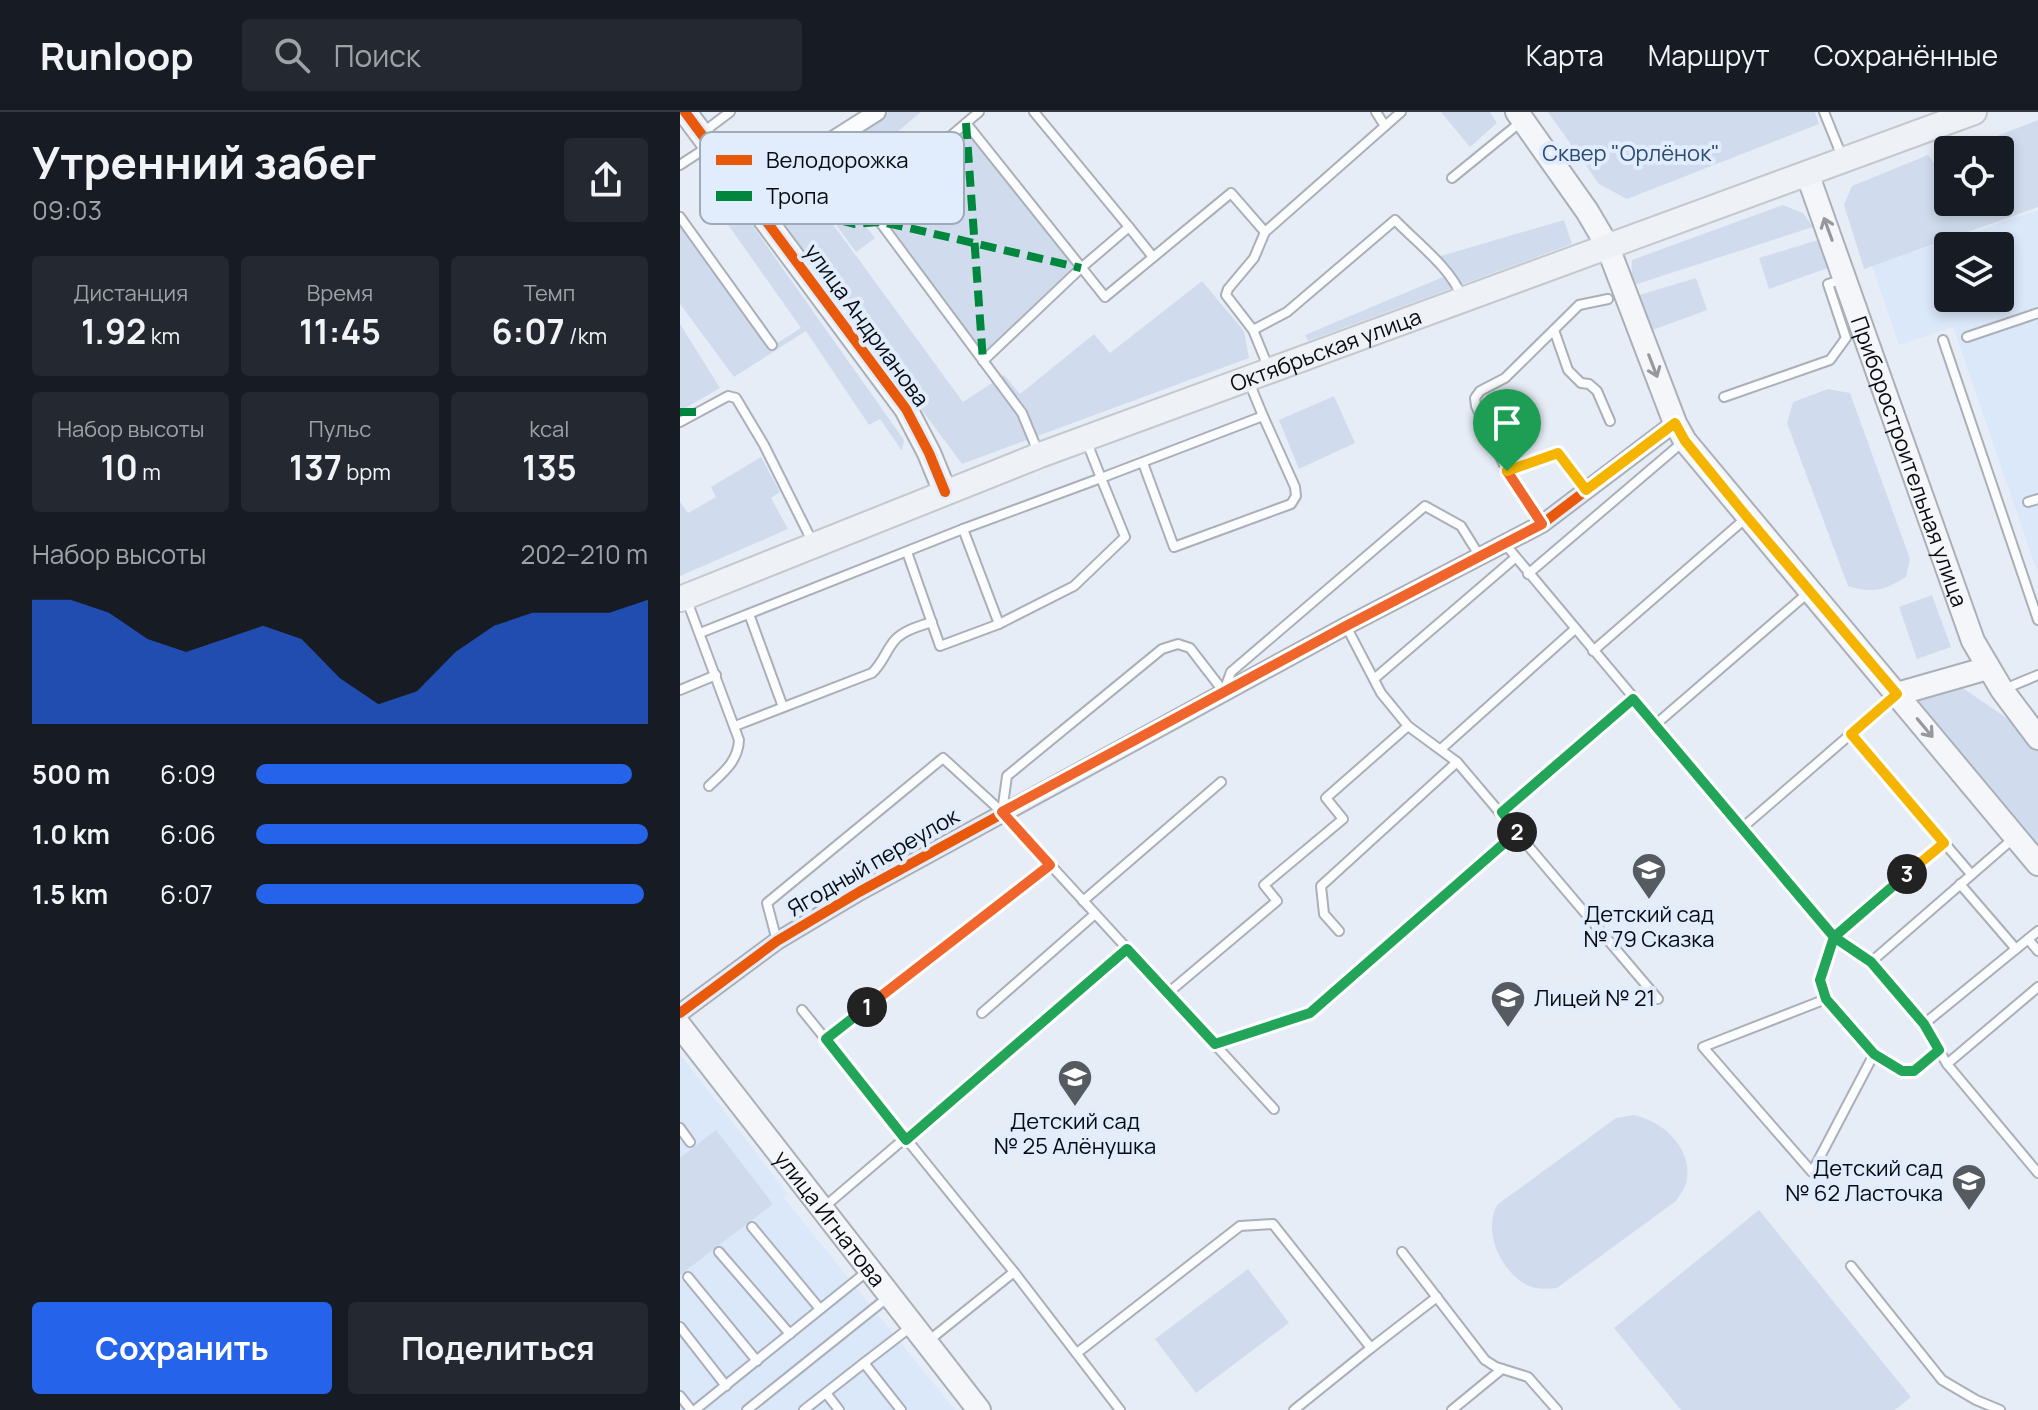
<!DOCTYPE html>
<html lang="ru">
<head>
<meta charset="utf-8">
<style>
  body { margin:0; font-family:Manrope,sans-serif; background:#242831; color:#f1f3f6; height:100vh; display:flex; flex-direction:column; font-size:30px; white-space:nowrap }
  * { box-sizing:border-box; margin:0 }
  p { font-size:26px; color:#9ea1a6 }
  .icon { flex:none; width:44px; height:44px; fill:none; stroke:currentColor; stroke-width:2; stroke-linecap:round; stroke-linejoin:round }
  .map { position:relative; flex:1; overflow:hidden }
  .sheet { display:flex; flex-direction:column; background:#171b24; width:680px }
  .sheet>* { flex:none }
  .tools { position:absolute; left:1254px; top:24px; display:grid; gap:16px }
  .tools a { display:grid; place-items:center; width:80px; height:80px; border-radius:8px; background:#171b24; box-shadow:0 4px 12px #0003; font-size:40px }
  .pin { position:absolute; display:grid; place-items:center; width:68px; height:68px; color:#fff; margin:-82px -34px; border-radius:50% 50% 50% 0; rotate:-45deg; box-shadow:0 0 8px #0007 }
  .pin .icon { rotate:45deg }
  .km { position:absolute; width:40px; height:40px; margin:-20px; border-radius:50%; background:#222; color:#fff; font-size:22px; line-height:40px; text-align:center }
  .round { display:grid; place-items:center; flex:none; width:84px; height:84px; border-radius:8px; background:#242831 }
  .headline { display:flex; align-items:center; justify-content:space-between; height:136px; padding:0 32px }
  h1 { font-size:44px; font-weight:700; line-height:60px }
  .metrics { display:grid; grid-template-columns:repeat(3,1fr); gap:12px; height:136px; padding:8px 32px }
  .metrics div { display:grid; align-content:center; border-radius:8px; background:#242831; text-align:center }
  .metrics b { font-size:34px; font-weight:700 }
  .metrics small { font-size:22px; font-weight:400 }
  .metrics p { font-size:22px }
  .chart { height:224px; padding:16px 32px }
  .chart p { display:flex; justify-content:space-between }
  .chart svg { width:100%; height:144px; margin-top:8px; fill:#2563eb; opacity:.7 }
  .cta { display:flex; gap:16px; margin-top:auto; padding:16px 32px }
  .cta a { flex:1; height:92px; border-radius:8px; background:#2563eb; color:#fff; font-size:32px; font-weight:700; line-height:92px; text-align:center }
  .cta a+a { background:#242831; color:#f1f3f6 }
  ul { padding:0 32px; list-style:none; font-size:26px }
  li { display:grid; grid-template-columns:128px 96px 1fr; align-items:center; height:60px }
  li i { height:20px; border-radius:10px; background:#2563eb }
  header { display:flex; align-items:center; gap:48px; box-sizing:border-box; height:112px; padding:0 40px; background:#171b24; border-bottom:2px solid #363941 }
  header strong { font-size:38px }
  nav { display:flex; gap:44px; margin-inline-start:auto; font-size:28px }
  .search { width:560px; height:72px; background:#242831; display:flex; align-items:center; gap:20px; box-sizing:border-box; padding:0 28px; border-radius:8px; color:#9ea1a6; font-size:30px }
  main { display:flex; flex:1; min-height:0 }
  .map>svg:first-child { display:block }
</style>
</head>
<body>
<header>
<strong>Runloop</strong>
<div class="search"><svg class="icon" aria-label="search" viewBox="0 0 24 24"><circle cx="10" cy="10" r="6"/><path d="M15 15l6 6"/></svg>Поиск</div>
<nav><a>Карта</a><a>Маршрут</a><a>Сохранённые</a></nav>
</header>
<main>
<section class="sheet">
<div class="headline"><div><h1>Утренний забег</h1><p>09:03</p></div><a class="round"><svg class="icon" aria-label="share" viewBox="0 0 24 24"><path d="M12 15V3M7 8l5-5 5 5M5 13v7h14v-7"/></svg></a></div>
<div class="metrics">
<div><p>Дистанция</p><b>1.92<small> km</small></b></div>
<div><p>Время</p><b>11:45</b></div>
<div><p>Темп</p><b>6:07<small> /km</small></b></div>
</div>
<div class="metrics">
<div><p>Набор высоты</p><b>10<small> m</small></b></div>
<div><p>Пульс</p><b>137<small> bpm</small></b></div>
<div><p>kcal</p><b>135</b></div>
</div>
<div class="chart"><p><span>Набор высоты</span>202–210 m</p>
<svg viewBox="0 0 160 44" preserveAspectRatio="none"><path d="M0 44V6L10 6L20 10L30 18L40 22L50 18L60 14L70 18L80 30L90 38L100 34L110 22L120 14L130 10L140 10L150 10L160 6V44z"/></svg>
</div>
<ul>
<li><b>500 m</b>6:09<i style="width:96%"></i></li>
<li><b>1.0 km</b>6:06<i style="width:100%"></i></li>
<li><b>1.5 km</b>6:07<i style="width:99%"></i></li>
</ul>
<div class="cta"><a>Сохранить</a><a>Поделиться</a></div>
</section>
<div class="map">
<svg width="1358" height="1298" viewBox="0 0 1358 1298">
  <rect width="100%" height="100%" fill="#e7edf6"/>
  <g fill="#dbe8fa" fill-rule="evenodd">
    <path d="M1358,98V462L1273,215L1219,233L1192,154ZM1268,134H1320V186H1268Z"/>
    <polygon points="0,942 107,1081 104,1086 275,1298 0,1298"/>
  </g>
  <g fill="#d0dcee">
    <polygon points="209,0 241,0 153,74 195,126 176,140 115,57"/>
    <polygon points="761,0 810,0 817,11 790,35"/>
    <polygon points="868,0 1135,0 1139,12 947,87 919,72"/>
    <polygon points="1358,8 1358,95 1184,157 1164,93 1172,74 1248,43 1255,52 1268,49 1268,90 1320,90 1320,38 1300,38 1304,29"/>
    <polygon points="287,14 399,155 303,246 210,120 260,76 240,53"/>
    <polygon points="114,59 283,290 324,263 340,282 414,222 430,241 522,169 564,219 569,246 282,352 81,82"/>
    <polygon points="46,86 53,86 224,328 222,339 200,307 189,313 126,219 54,265 0,192 0,112 91,235 121,216 34,93"/>
    <polygon points="1103,93 1123,101 1133,115 951,174 952,148"/>
    <polygon points="884,108 892,132 628,229 625,223 770,162 754,146"/>
    <polygon points="1138,128 1148,156 1089,177 1079,146"/>
    <polygon points="1016,166 1027,198 970,219 956,184"/>
    <polygon points="0,212 40,276 0,299"/>
    <path d="M1148,277L1170,281L1230,447L1226,465C1206,478 1192,482 1168,474L1107,311L1113,290Z"/>
    <polygon points="654,284 675,331 619,357 599,308"/>
    <polygon points="81,345 100,380 91,386 108,417 0,464 0,390 8,401 36,385 31,375"/>
    <polygon points="1252,483 1271,535 1237,547 1219,495"/>
    <polygon points="1280,574 1338,614 1358,638 1358,739 1238,596 1240,585"/>
    <path d="M953,1003C983,1008 1015,1038 1006,1072C1004,1078 999,1084 996,1089L877,1176C867,1177 855,1178 845,1172C820,1157 803,1120 817,1093L936,1006Z"/>
    <polygon points="36,1018 93,1092 0,1163 0,1046"/>
    <polygon points="1079,1098 1231,1285 1215,1298 1001,1298 934,1216"/>
    <polygon points="568,1157 609,1211 516,1281 475,1227"/>
  </g>
  <g fill="none" stroke-linecap="round" stroke-linejoin="round">
    <g stroke="#abb0b8" stroke-width="12">
      <g id="lane">
        <polyline points="299,0 188,94 342,301 359,342"/>
        <polyline points="696,0 705,14"/>
        <polyline points="1144,0 1163,47"/>
        <polyline points="286,11 425,185 551,81 585,120"/>
        <polyline points="22,21 50,0"/>
        <polyline points="0,53 29,34"/>
        <polyline points="772,66 842,9"/>
        <polyline points="0,105 92,233"/>
        <polyline points="449,115 473,145"/>
        <polyline points="573,218 546,183 548,177 574,146 585,120 721,0"/>
        <polyline points="874,218 888,258 901,271 909,272 917,279 930,309"/>
        <polyline points="1287,225 1358,201"/>
        <polyline points="1263,228 1358,508"/>
        <polyline points="303,249 401,156 449,115 354,0"/>
        <path d="M589,257L573,218L607,200L715,108C737,131 770,155 782,185"/>
        <polyline points="1044,285 1150,248 1166,226 1148,172 1164,167"/>
        <polyline points="0,310 48,284 56,286 84,333 133,431"/>
        <polyline points="463,351 494,435 611,392 616,384 615,375 583,304"/>
        <polyline points="827,359 862,412"/>
        <polyline points="906,378 878,341 827,359 796,294 795,286 800,279 825,266 899,193 928,187"/>
        <polyline points="1348,390 1358,387"/>
        <polyline points="283,417 319,512"/>
        <polyline points="825,432 1154,825 1191,850"/>
        <polyline points="227,440 260,534 319,512 394,474 445,425 421,366 583,304 569,270"/>
        <polyline points="848,462 1004,329"/>
        <path d="M6,486L59,628C58,649 44,660 29,674"/>
        <polyline points="69,502 103,595"/>
        <polyline points="666,514 701,581 728,614 777,650 978,887"/>
        <polyline points="20,521 283,417 421,366 406,328"/>
        <polyline points="913,539 1066,406"/>
        <polyline points="694,567 835,446"/>
        <polyline points="0,578 36,563"/>
        <polyline points="1322,578 1358,563"/>
        <polyline points="544,579 551,560 745,394 781,414 799,443"/>
        <polyline points="975,613 1129,480"/>
        <path d="M55,614L192,561C203,551 206,538 215,528C224,518 240,514 252,510"/>
        <polyline points="1171,622 1291,762"/>
        <polyline points="761,637 895,517"/>
        <polyline points="322,700 327,664 482,537 498,532 510,536 544,580"/>
        <polyline points="822,700 953,587"/>
        <polyline points="1062,716 1216,583"/>
        <polyline points="1335,725 1191,850 1244,912 1358,819"/>
        <polyline points="1280,772 1336,837"/>
        <polyline points="403,789 541,670"/>
        <polyline points="659,819 644,802 641,774 777,650"/>
        <polyline points="1348,827 1358,839"/>
        <polyline points="97,829 87,791 263,646 322,700 594,997"/>
        <polyline points="488,881 597,789 584,773 663,707 646,686 728,614"/>
        <polyline points="1146,887 1023,935 1132,1060 1194,942"/>
        <polyline points="122,898 334,1160 440,1298"/>
        <polyline points="302,901 415,802"/>
        <polyline points="1244,912 1267,952 1358,875"/>
        <polyline points="146,927 370,753"/>
        <polyline points="535,932 630,901 838,719"/>
        <polyline points="1259,938 1234,959 1222,959 1194,942 1146,887 1140,868 1154,825 1264,731"/>
        <polyline points="1267,952 1358,1061"/>
        <polyline points="0,1016 10,1030"/>
        <polyline points="143,1096 447,837"/>
        <polyline points="72,1115 140,1197"/>
        <polyline points="39,1140 110,1222"/>
        <polyline points="722,1140 805,1248 816,1255 848,1265 877,1298"/>
        <polyline points="1171,1154 1262,1268 1296,1288 1320,1298"/>
        <polyline points="8,1165 77,1249"/>
        <polyline points="0,1215 46,1274"/>
        <polyline points="247,1230 334,1160"/>
        <polyline points="691,1236 757,1185"/>
        <polyline points="397,1241 560,1114 593,1112 691,1236 614,1298"/>
        <polyline points="146,1281 159,1298"/>
        <polyline points="0,1284 11,1298"/>
        <polyline points="15,1298 189,1158"/>
        <polyline points="67,1298 207,1186"/>
        <polyline points="124,1298 184,1251"/>
        <polyline points="221,1298 184,1251 232,1214"/>
        <polyline points="772,1298 822,1257"/>
      </g>
    </g>
    <g stroke="#abb0b8" stroke-width="20">
      <g id="street">
        <polyline points="66,83 197,0"/>
        <polyline points="0,901 97,829 179,780 666,514 862,412 995,311"/>
      </g>
    </g>
    <g stroke="#abb0b8" stroke-width="26">
      <g id="secondary">
        <polyline points="5,0 226,297 249,341 265,380"/>
        <polyline points="837,0 907,99 927,133 995,311 1005,329 1358,752"/>
        <path id="s1" d="M1127,61L1293,529L1322,578L1358,626"/>
        <polyline points="1217,582 1308,556"/>
        <path id="s2" d="M0,914L299,1298"/>
      </g>
    </g>
    <g stroke="#c5c8cc" stroke-width="28">
      <g id="primary">
        <path id="s3" d="M0,487L360,343L1294,0"/>
      </g>
    </g>
    <use href="#lane" stroke="#fbfcfe" stroke-width="8"/>
    <use href="#street" stroke="#fbfcfe" stroke-width="16"/>
    <use href="#secondary" stroke="#f5f6f9" stroke-width="22"/>
    <use href="#primary" stroke="#eef1f6" stroke-width="24"/>
    <g stroke="#00873e" stroke-width="8" stroke-dasharray="16 8" stroke-linecap="butt">
      <polyline points="286,11 303,249"/>
      <polyline points="67,83 174,112 199,110 216,113 401,156"/>
      <polyline points="0,300 17,300"/>
    </g>
    <g stroke="#e1ecfc" stroke-width="15">
      <g id="cycleway">
        <polyline points="5,0 226,297 249,341 265,380"/>
        <polyline points="0,901 97,829 179,780 666,514 862,412 995,311"/>
      </g>
    </g>
    <use href="#cycleway" stroke="#e8590c" stroke-width="10"/>
  </g>
  <defs><path id="oneway-shaft" d="M-6 0H5M1.5-3L5.5 0L1.5 3" fill="none" stroke-width="1.6" stroke-linecap="round" stroke-linejoin="round" transform="scale(2)"/></defs>
  <g stroke="#96989d">
    <use href="#oneway-shaft" transform="translate(1148 117) rotate(-110)"/>
    <use href="#oneway-shaft" transform="translate(973 254) rotate(69)"/>
    <use href="#oneway-shaft" transform="translate(1245 616) rotate(50)"/>
  </g>
  <g fill="none" stroke-linecap="round" stroke-linejoin="round">
    <g stroke="#fff" stroke-width="16">
      <polyline id="split-1" points="187,895 370,753 322,700 666,514 862,412 827,359"/>
    </g>
    <g stroke="#fff" stroke-width="16">
      <polyline id="split-2" points="187,895 146,927 226,1028 447,837 535,932 630,901 837,720"/>
    </g>
    <g stroke="#fff" stroke-width="16">
      <polyline id="split-3" points="837,720 822,700 953,587 1154,825 1140,868 1146,887 1194,942 1222,959 1234,959 1259,938 1244,912 1191,850 1154,825 1227,762"/>
    </g>
    <g stroke="#fff" stroke-width="16">
      <polyline id="split-4" points="827,359 878,341 906,378 995,311 1005,329 1067,405 1217,582 1171,622 1264,731 1227,762"/>
    </g>
    <use href="#split-1" stroke="#f0652b" stroke-width="10"/>
    <use href="#split-2" stroke="#22a559" stroke-width="10"/>
    <use href="#split-3" stroke="#22a559" stroke-width="10"/>
    <use href="#split-4" stroke="#f5b400" stroke-width="10"/>
  </g>
  <defs>
    <g id="school-pin" transform="scale(1.8)"><path d="M0 17L-7.5 6A9.5 9.5 0 1 1 7.5 6Z" fill="#565b62" stroke="#e1ecfc"/><path d="M0-5L7-2L0 1L-7-2ZM-4 1L0 2.5L4 1V4Q0 6-4 4Z" fill="#fff"/></g>
  </defs>
  <g fill-rule="evenodd">
    <use href="#school-pin" x="969" y="758"/>
    <use href="#school-pin" x="828" y="886"/>
    <use href="#school-pin" x="395" y="965"/>
    <use href="#school-pin" x="1289" y="1069"/>
  </g>
  <g text-anchor="middle" stroke-width="8" stroke-linejoin="round" paint-order="stroke">
    <g font-size="22" fill="#2f4b73" stroke="#e1ecfc">
      <text x="951" y="49">Сквер "Орлёнок"</text>
    </g>
    <g font-size="22" fill="#080c12" stroke="#e1ecfc">
      <text transform="translate(187 213) rotate(54)" y="8">улица Андрианова</text>
      <text dy="8" stroke="none"><textPath href="#s3" startOffset="692">Октябрьская улица</textPath></text>
      <text dy="8" stroke="none"><textPath href="#s1" startOffset="306">Приборостроительная улица</textPath></text>
      <text transform="translate(193 750) rotate(-30)" y="8">Ягодный переулок</text>
      <text dy="8" stroke="none"><textPath href="#s2" startOffset="244">улица Игнатова</textPath></text>
    </g>
    <g font-size="22" fill="#080c12" stroke="#e1ecfc">
      <text x="969" y="810">Детский сад<tspan x="969" dy="25">№ 79 Сказка</tspan></text>
      <text x="854" y="894" text-anchor="start">Лицей № 21</text>
      <text x="395" y="1017">Детский сад<tspan x="395" dy="25">№ 25 Алёнушка</tspan></text>
      <text x="1263" y="1064" text-anchor="end">Детский сад<tspan x="1263" dy="25">№ 62 Ласточка</tspan></text>
    </g>
  </g>
  <rect x="20" y="20" width="264" height="92" rx="12" fill="#e1ecfc" stroke="#a0a9b6" stroke-width="2"/>
  <rect x="36" y="43" width="36" height="10" fill="#e8590c"/>
  <rect x="36" y="79" width="36" height="10" fill="#00873e"/>
  <g font-size="22" fill="#080c12">
    <text x="86" y="56">Велодорожка</text>
    <text x="86" y="92">Тропа</text>
  </g>
</svg>
<div class="tools">
<a><svg class="icon" aria-label="locate" viewBox="0 0 24 24"><circle cx="12" cy="12" r="6"/><path d="M12 2v4M12 18v4M2 12h4M18 12h4"/></svg></a>
<a><svg class="icon" aria-label="layers" viewBox="0 0 24 24"><path d="M12 4l9 5-9 5-9-5zM3 14l9 5 9-5"/></svg></a>
</div>
<div class="pin" style="left:827px;top:359px;background:#1e9e55"><svg class="icon" aria-label="arrive" viewBox="0 0 24 24"><path d="M6 21V4h12l-3 4 3 4H6"/></svg></div>
<b class="km" style="left:187px;top:895px">1</b>
<b class="km" style="left:837px;top:720px">2</b>
<b class="km" style="left:1227px;top:762px">3</b>
</div>
</main>
</body>
</html>
